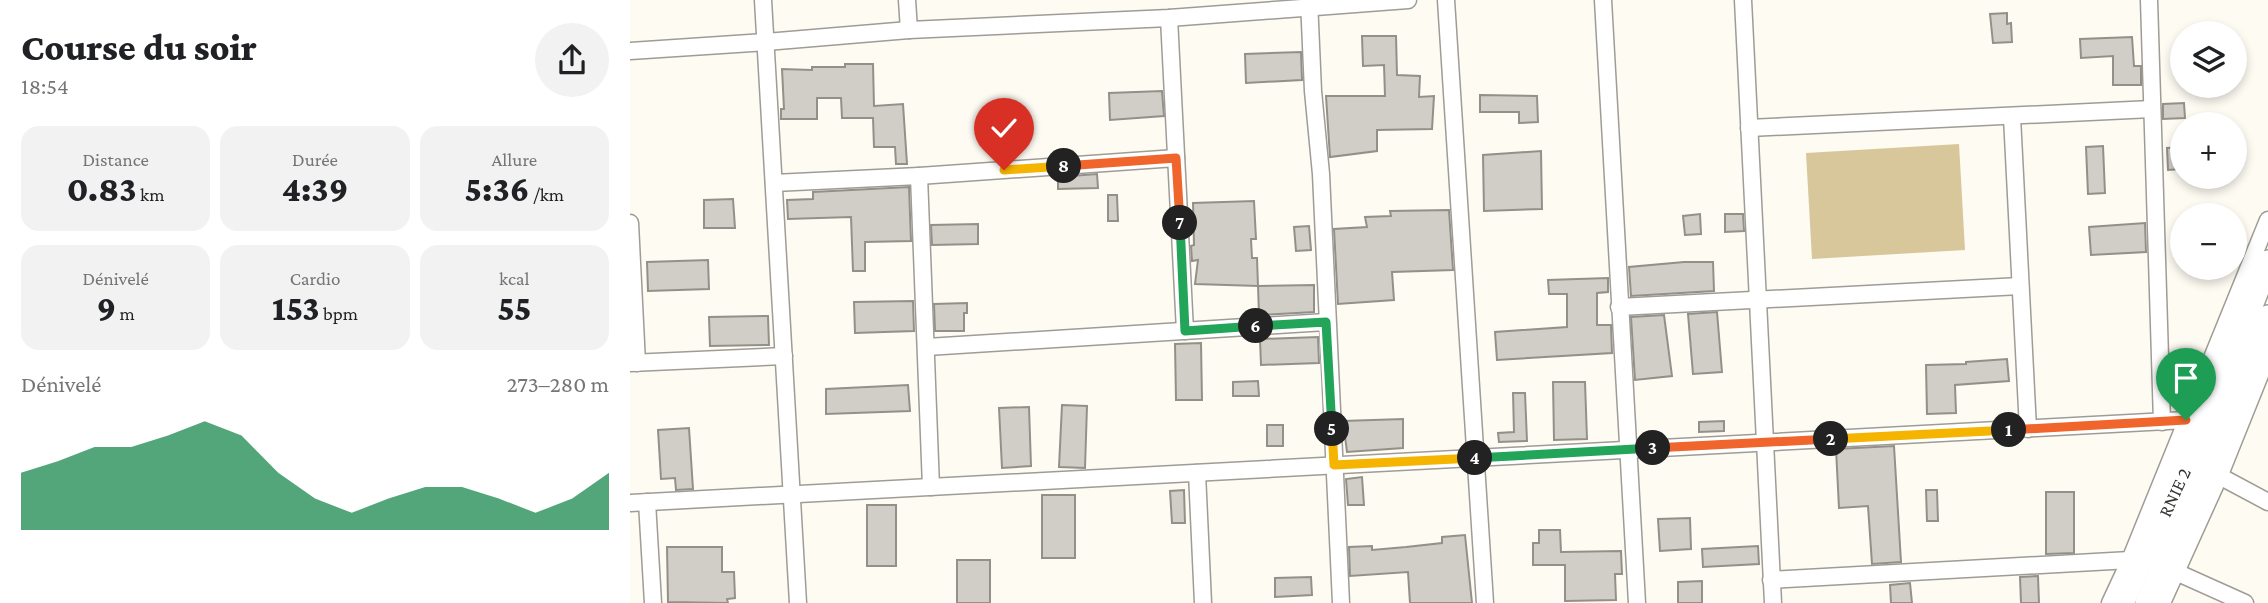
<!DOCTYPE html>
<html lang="fr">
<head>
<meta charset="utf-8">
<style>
  body { margin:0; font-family:"Crimson Pro",serif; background:#f2f2f2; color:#202124; height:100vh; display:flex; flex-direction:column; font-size:26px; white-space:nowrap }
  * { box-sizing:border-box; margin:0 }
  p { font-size:23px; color:#757577 }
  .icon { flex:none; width:38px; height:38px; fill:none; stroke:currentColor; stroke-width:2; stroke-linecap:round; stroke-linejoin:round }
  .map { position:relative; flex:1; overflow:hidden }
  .side { display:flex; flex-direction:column; background:#fff; width:630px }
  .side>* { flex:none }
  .controls { position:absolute; left:1540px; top:21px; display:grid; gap:14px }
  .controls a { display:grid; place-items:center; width:77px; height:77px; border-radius:50%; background:#fff; box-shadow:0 4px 10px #0003; font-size:35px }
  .pin { position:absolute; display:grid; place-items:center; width:60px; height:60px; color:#fff; margin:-72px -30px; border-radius:50% 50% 50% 0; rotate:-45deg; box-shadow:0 0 7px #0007 }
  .pin .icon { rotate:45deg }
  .km { position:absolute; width:35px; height:35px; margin:-18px; border-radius:50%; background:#222; color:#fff; font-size:19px; line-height:35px; text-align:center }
  .round { display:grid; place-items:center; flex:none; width:74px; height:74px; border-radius:37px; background:#f2f2f2 }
  .summary { display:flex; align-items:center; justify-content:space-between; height:119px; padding:0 21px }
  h1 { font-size:38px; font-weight:800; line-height:52px }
  .stats { display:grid; grid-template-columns:repeat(3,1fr); gap:10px; height:119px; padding:7px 21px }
  .stats div { display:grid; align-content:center; border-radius:18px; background:#f2f2f2; text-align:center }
  .stats b { font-size:35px; font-weight:800 }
  .stats small { font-size:19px; font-weight:400 }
  .stats p { font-size:19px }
  .chart { height:196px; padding:14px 21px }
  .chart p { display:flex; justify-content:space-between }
  .chart svg { width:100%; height:126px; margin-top:7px; fill:#0b8043; opacity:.7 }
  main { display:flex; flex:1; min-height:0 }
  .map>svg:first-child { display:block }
</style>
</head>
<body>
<main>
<section class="side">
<div class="summary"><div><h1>Course du soir</h1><p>18:54</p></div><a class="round"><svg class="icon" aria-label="share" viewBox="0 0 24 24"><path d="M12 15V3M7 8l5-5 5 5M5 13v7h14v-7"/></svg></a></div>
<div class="stats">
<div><p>Distance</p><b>0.83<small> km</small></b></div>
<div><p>Durée</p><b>4:39</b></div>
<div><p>Allure</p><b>5:36<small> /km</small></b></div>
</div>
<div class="stats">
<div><p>Dénivelé</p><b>9<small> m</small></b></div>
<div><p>Cardio</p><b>153<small> bpm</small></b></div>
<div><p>kcal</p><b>55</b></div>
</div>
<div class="chart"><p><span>Dénivelé</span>273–280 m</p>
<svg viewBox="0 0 160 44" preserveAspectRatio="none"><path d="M0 44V24L10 20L20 15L30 15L40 11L50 6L60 11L70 24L80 33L90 38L100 33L110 29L120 29L130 33L140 38L150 33L160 24V44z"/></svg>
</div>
</section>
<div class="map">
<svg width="1638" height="603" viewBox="0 0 1638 603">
  <rect width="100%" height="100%" fill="#fefbf3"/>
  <polygon fill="#d9c79c" points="1329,144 1335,250 1182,259 1176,153"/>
  <g fill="#d1cec7" stroke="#93908a" stroke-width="2">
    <polygon points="1377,13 1377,24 1381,23 1382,42 1363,43 1360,14"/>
    <polygon points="732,36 766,36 767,75 790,76 789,97 804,96 802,129 747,130 747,151 700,157 696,96 755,96 754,65 733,66"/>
    <polygon points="1502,37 1504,66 1511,66 1511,85 1483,85 1483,56 1451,58 1450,39"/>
    <polygon points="671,52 672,80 616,83 615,54"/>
    <polygon points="215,64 243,64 244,106 273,104 277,164 266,164 265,147 244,147 243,118 212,118 211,98 187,98 187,119 151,119 151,109 154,109 152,69 182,70 182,67 215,67"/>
    <polygon points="532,91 534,116 480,120 479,93"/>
    <polygon points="850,95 907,96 908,122 889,123 889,112 850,112"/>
    <polygon points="1554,103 1555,118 1533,119 1533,104"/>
    <polygon points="1473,146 1475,193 1458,194 1456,147"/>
    <polygon points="1552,147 1552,169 1538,170 1537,148"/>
    <polygon points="911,151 912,209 854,211 853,155"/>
    <polygon points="467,174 468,188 428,189 428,177"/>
    <polygon points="279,187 281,241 235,242 235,271 223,271 221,217 158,219 157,200 183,199 183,192"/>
    <polygon points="478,195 487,195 488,221 478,221"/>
    <polygon points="103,199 105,228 74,228 74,200"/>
    <polygon points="624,201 626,239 621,239 622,258 627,258 628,286 565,284 568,260 562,261 561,246 564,245 563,203"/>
    <polygon points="819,210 823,270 762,272 764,300 708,304 704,229 737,227 735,217 761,216 760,211"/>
    <polygon points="1070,214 1071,234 1055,235 1053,216"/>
    <polygon points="1095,214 1113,214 1114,231 1095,232"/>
    <polygon points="1515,223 1516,252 1461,255 1459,227"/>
    <polygon points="348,224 348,244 302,245 301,225"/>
    <polygon points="679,226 681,250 666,251 664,227"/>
    <polygon points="78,260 79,289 18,291 17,262"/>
    <polygon points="1054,262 1083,262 1084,291 1001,296 999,267"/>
    <polygon points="978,278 978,292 967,293 967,325 981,325 982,353 867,360 865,332 937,327 937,294 919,294 918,280"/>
    <polygon points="684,285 684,312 629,315 628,286"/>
    <polygon points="283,301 284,331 225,333 224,302"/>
    <polygon points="337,303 337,313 334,313 334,331 305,331 304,304"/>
    <polygon points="1087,312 1092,372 1063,374 1058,314"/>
    <polygon points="1034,315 1042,376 1005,380 1001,317"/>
    <polygon points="138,316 139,345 80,346 79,317"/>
    <polygon points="688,337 689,363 631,365 630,339"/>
    <polygon points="571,343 572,400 546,400 545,344"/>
    <polygon points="1377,359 1379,381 1325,385 1326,413 1297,414 1296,365 1336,364 1336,362"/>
    <polygon points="628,381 629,396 603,396 603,382"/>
    <polygon points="923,382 955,382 957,439 924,440"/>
    <polygon points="278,385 280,411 196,414 196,389"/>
    <polygon points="883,393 895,393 897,441 869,442 868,433 884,432"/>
    <polygon points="432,405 457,406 455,468 429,467"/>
    <polygon points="399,407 401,466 372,468 369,408"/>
    <polygon points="773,419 773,448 717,452 713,421"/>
    <polygon points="1094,421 1094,431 1069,432 1069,422"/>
    <rect x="637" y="425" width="16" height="21"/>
    <polygon points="59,428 63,489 46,490 45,478 31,479 28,430"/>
    <polygon points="1264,446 1271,562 1242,564 1238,506 1209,508 1206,449"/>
    <polygon points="732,477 734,505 718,505 716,479"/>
    <polygon points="554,490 555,523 542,523 540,491"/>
    <polygon points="1296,490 1307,490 1308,521 1297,521"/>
    <polygon points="1416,492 1444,492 1444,553 1416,554"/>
    <rect x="412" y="495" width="33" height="63"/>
    <rect x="237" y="505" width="29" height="61"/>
    <polygon points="1060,518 1061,549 1030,551 1028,519"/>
    <polygon points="909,530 930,530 931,552 991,551 992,574 985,574 986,600 935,601 935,565 903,565 903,543 909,543"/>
    <polygon points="835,535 842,603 780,603 778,572 720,576 719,547 742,546 742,550 776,547 812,543 812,537"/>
    <polygon points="1128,546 1129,564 1073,567 1072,549"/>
    <polygon points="37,547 92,547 92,572 104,572 105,598 97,599 98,603 38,602"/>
    <rect x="327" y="560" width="33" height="43"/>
    <polygon points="1408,576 1409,603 1391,603 1390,577"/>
    <polygon points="681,577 682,595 645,597 645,578"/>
    <polygon points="1072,581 1072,603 1048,603 1048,582"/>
    <polygon points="1280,583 1282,603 1261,603 1260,585"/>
  </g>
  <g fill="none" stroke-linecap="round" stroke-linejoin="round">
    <g stroke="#9f9c96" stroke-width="19">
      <g id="minor">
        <polyline points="133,0 168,603"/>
        <polyline points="277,0 279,30"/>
        <polyline points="679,0 683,91 691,174 711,603"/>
        <polyline points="816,0 855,603"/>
        <polyline points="973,0 1007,603"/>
        <polyline points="1113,0 1143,603"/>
        <polyline points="1519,0 1532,422"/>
        <polyline points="539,18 555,331"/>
        <polyline points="0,51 136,42 279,30 539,18 778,0"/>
        <polyline points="1382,117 1398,429"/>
        <polyline points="1119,128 1522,109"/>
        <polyline points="289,176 301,487"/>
        <polyline points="144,183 289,176 546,158"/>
        <polyline points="0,223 7,363"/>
        <polyline points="989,307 1390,286"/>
        <polyline points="297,347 696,322"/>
        <polyline points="0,363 154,356"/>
        <polyline points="1580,471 1638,502"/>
        <polyline points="567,473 573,603"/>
        <polyline points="17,502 23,603"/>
        <polyline points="0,503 1556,420 1573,429"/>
        <polyline points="1546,572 1615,603"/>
        <polyline points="1141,580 1500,560"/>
        <polyline points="1480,603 1500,560 1638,220"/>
        <polyline points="1532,603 1589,477 1638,355"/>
      </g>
    </g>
    <g stroke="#9f9c96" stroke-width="26">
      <g id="highway">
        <polyline points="1492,603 1573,429 1638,262"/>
        <polyline points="1517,603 1578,470 1638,317"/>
      </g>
    </g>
    <use href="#minor" stroke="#fff" stroke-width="16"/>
    <use href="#highway" stroke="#fff" stroke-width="23"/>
  </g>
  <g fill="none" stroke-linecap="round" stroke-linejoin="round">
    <g stroke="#fff" stroke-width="14">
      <polyline id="split-1" points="1379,430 1556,420"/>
    </g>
    <g stroke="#fff" stroke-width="14">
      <polyline id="split-2" points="1201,439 1379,430"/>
    </g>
    <g stroke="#fff" stroke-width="14">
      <polyline id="split-3" points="1023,448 1201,439"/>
    </g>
    <g stroke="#fff" stroke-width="14">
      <polyline id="split-4" points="845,458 1023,448"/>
    </g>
    <g stroke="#fff" stroke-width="14">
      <polyline id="split-5" points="702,429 704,465 845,458"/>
    </g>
    <g stroke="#fff" stroke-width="14">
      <polyline id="split-6" points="626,326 696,322 702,429"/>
    </g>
    <g stroke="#fff" stroke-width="14">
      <polyline id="split-7" points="550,223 555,331 626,326"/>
    </g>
    <g stroke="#fff" stroke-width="14">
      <polyline id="split-8" points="434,166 546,158 550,223"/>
    </g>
    <g stroke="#fff" stroke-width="14">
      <polyline id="split-9" points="374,170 434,166"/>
    </g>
    <use href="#split-1" stroke="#f0652b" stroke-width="9"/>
    <use href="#split-2" stroke="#f5b400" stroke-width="9"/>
    <use href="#split-3" stroke="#f0652b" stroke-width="9"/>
    <use href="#split-4" stroke="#22a559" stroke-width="9"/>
    <use href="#split-5" stroke="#f5b400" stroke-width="9"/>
    <use href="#split-6" stroke="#22a559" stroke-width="9"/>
    <use href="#split-7" stroke="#22a559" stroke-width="9"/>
    <use href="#split-8" stroke="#f0652b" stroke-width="9"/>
    <use href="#split-9" stroke="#f5b400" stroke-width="9"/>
  </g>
  <g text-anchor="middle" stroke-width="6" stroke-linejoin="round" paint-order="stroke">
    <g font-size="19" fill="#363533" stroke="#fff">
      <text transform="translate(1544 492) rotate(-65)" y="7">RNIE 2</text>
    </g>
  </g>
</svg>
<div class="controls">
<a><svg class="icon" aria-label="layers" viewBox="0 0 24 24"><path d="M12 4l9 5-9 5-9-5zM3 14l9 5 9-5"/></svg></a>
<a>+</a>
<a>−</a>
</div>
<div class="pin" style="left:1556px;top:420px;background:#1e9e55"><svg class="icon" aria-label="arrive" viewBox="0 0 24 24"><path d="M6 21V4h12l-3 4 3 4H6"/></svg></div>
<div class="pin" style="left:374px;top:170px;background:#d93025"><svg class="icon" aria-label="check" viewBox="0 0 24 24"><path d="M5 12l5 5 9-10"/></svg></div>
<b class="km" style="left:1379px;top:430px">1</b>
<b class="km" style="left:1201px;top:439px">2</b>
<b class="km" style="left:1023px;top:448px">3</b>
<b class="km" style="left:845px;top:458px">4</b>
<b class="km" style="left:702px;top:429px">5</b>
<b class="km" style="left:626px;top:326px">6</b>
<b class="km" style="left:550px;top:223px">7</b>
<b class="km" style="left:434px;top:166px">8</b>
</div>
</main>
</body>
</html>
